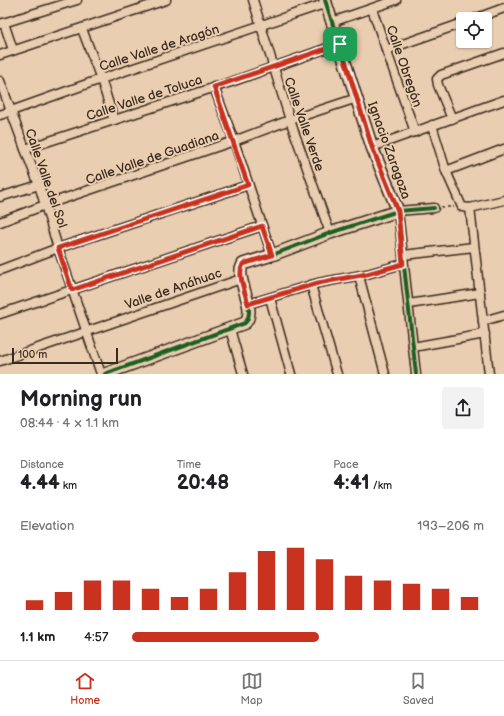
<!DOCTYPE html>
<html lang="en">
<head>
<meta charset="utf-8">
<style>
  body { margin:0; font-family:"Balsamiq Sans",sans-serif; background:#f2f2f2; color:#202124; height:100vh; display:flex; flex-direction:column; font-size:15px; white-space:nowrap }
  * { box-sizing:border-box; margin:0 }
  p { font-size:13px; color:#757577 }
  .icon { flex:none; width:22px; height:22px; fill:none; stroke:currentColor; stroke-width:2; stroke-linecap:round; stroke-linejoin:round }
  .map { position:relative; height:374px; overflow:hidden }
  .drawer { display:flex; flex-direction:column; background:#fff; flex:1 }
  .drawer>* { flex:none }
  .fabs { position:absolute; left:456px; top:12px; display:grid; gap:8px }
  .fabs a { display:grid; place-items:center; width:36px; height:36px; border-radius:4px; background:#fff; box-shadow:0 1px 3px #0004; font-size:20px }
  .scale { position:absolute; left:12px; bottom:10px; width:106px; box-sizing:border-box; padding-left:4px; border:2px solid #3b2a1e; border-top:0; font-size:11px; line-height:14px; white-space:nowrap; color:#3b2a1e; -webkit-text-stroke:3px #eaceb1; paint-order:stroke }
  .pin { position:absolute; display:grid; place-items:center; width:34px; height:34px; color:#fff; margin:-17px; border-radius:8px; box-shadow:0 2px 6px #0006 }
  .round { display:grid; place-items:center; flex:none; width:42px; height:42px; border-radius:4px; background:#f2f2f2 }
  .headline { display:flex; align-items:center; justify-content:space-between; height:68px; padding:0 20px }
  h1 { font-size:22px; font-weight:800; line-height:30px }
  .metrics { display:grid; grid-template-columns:repeat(3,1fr); gap:6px; height:68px; padding:4px 20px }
  .metrics div { display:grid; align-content:center }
  .metrics b { font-size:20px; font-weight:800 }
  .metrics small { font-size:11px; font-weight:400 }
  .metrics p { font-size:11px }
  .chart { height:112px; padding:8px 20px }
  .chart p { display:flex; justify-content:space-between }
  .chart svg { width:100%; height:72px; margin-top:4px; stroke:#c8321e; stroke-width:6 }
  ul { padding:0 20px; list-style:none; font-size:13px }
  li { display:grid; grid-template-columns:64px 48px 1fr; align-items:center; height:30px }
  li i { height:10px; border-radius:5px; background:#c8321e }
  .dock { display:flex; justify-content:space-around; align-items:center; height:56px; border-top:1px solid #e0e0e0; background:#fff; font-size:11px; color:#757577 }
  .dock a { display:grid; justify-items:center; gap:2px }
  .dock .selected { color:#c8321e }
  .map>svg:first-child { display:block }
</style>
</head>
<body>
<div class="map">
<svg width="504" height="374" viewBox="0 0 504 374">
  <rect width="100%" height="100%" fill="#eaceb1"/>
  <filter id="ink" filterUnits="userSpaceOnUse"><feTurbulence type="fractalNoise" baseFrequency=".025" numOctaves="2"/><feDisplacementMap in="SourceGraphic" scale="8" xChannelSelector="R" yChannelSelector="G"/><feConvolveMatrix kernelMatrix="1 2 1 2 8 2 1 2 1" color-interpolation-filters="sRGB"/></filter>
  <g filter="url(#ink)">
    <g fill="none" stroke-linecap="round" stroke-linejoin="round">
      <g stroke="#3b2a1e" stroke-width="11">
        <g id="street">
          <polyline points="253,0 290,120 330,233"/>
          <polyline points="372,9 415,132"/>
          <polyline points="474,19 504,8"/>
          <polyline points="332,22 396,0"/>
          <polyline points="4,23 13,50"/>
          <polyline points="0,24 77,0"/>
          <polyline points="82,29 101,79 114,120"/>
          <polyline points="386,50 463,23"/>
          <polyline points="0,55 166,0"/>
          <polyline points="0,81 25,149 39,185 58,248 101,374"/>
          <polyline points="214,87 234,141 272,255"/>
          <polyline points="0,115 101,79 327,3"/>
          <polyline points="452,119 438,85 437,79 441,75 504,53"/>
          <polyline points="432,125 446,171 462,207 470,208 504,200"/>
          <polyline points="372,147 504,100"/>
          <polyline points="25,149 231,82 339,44"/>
          <polyline points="446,171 504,149"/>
          <polyline points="0,197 39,185"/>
          <polyline points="470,208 489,374"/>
          <polyline points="0,222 45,205 234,141 290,120 357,98"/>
          <polyline points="403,255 474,247"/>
          <polyline points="0,270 58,248 248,185"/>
          <polyline points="359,276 385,374"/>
          <polyline points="311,285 337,374"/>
          <polyline points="270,298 291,374"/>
          <polyline points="248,304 318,283 367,274 403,264"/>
          <polyline points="409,304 480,293"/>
          <polyline points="0,314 262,226"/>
          <polyline points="483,321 504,315"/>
          <polyline points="230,329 243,374"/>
          <polyline points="413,347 485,334"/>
          <polyline points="0,361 241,279"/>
          <polyline points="416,374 398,211 434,208"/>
        </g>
      </g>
      <g stroke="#3b2a1e" stroke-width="14">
        <path id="secondary" d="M105,374L245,323C257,310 238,284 241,269C241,269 243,264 243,264L272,255L330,233L398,211L372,147L325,0"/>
      </g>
      <polyline stroke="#3b2a1e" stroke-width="1.5" stroke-dasharray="3 3" stroke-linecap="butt" points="441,207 454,207"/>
      <use href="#street" stroke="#eaceb1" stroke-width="8"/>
      <use href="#secondary" stroke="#eaceb1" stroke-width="11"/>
      <g stroke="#eaceb1" stroke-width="6">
        <g id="cycleway">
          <polyline points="325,0 372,147 398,211 416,374"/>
          <path d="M105,374L245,323C257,310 238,284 241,269C241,269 243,264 243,264L272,255L330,233L398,211L434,208"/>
        </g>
      </g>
      <use href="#cycleway" stroke="#1b5e20" stroke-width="4"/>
    </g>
  </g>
  <g fill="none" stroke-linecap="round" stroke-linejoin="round" filter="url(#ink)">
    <g stroke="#fff" stroke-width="8">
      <path id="route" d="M340,44L372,147L398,211L403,264L367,274L318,283L248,304C245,291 237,275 243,264L272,255L262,226L72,290L58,248L248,185L214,87Z"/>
    </g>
    <use href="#route" stroke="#c8321e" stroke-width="5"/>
  </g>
  <g text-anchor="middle" stroke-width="4" stroke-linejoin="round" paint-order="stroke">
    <g font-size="13" fill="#3b2a1e" stroke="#eaceb1">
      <text transform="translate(159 47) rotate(-18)" y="5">Calle Valle de Aragón</text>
      <text transform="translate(405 66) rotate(71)" y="5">Calle Obregón</text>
      <text transform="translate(144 97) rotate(-18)" y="5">Calle Valle de Toluca</text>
      <text transform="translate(305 124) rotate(71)" y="5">Calle Valle Verde</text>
      <text transform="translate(390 150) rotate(70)" y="5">Ignacio Zaragoza</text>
      <text transform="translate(152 157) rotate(-19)" y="5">Calle Valle de Guadiana</text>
      <text transform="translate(47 178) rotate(71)" y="5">Calle Valle del Sol</text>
      <text transform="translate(173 288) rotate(-19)" y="5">Valle de Anáhuac</text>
    </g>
  </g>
</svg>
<div class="fabs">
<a><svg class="icon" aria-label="locate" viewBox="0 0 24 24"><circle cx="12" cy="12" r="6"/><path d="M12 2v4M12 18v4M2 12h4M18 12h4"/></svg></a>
</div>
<div class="scale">100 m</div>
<div class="pin" style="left:340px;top:44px;background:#1e9e55"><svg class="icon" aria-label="arrive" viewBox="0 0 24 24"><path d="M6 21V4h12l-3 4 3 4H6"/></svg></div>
</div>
<section class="drawer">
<div class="headline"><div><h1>Morning run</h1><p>08:44 · 4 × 1.1 km</p></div><a class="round"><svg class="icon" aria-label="share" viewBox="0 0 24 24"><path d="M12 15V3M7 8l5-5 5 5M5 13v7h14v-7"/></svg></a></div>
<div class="metrics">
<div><p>Distance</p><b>4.44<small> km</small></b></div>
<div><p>Time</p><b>20:48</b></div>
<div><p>Pace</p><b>4:41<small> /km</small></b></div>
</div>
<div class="chart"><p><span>Elevation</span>193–206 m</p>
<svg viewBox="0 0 160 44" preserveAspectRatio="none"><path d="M5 44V38M15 44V33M25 44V26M35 44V26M45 44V31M55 44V36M65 44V31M75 44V21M85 44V8M95 44V6M105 44V13M115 44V23M125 44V26M135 44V28M145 44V31M155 44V36"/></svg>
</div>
<ul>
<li><b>1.1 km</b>4:57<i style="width:53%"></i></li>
</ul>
</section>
<nav class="dock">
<a class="selected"><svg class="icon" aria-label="home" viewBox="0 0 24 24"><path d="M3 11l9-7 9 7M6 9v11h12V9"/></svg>Home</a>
<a><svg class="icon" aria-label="map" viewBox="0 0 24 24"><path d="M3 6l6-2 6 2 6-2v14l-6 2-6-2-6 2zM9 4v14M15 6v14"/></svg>Map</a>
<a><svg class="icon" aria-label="saved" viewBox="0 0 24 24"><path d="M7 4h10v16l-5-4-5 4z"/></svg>Saved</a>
</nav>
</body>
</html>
